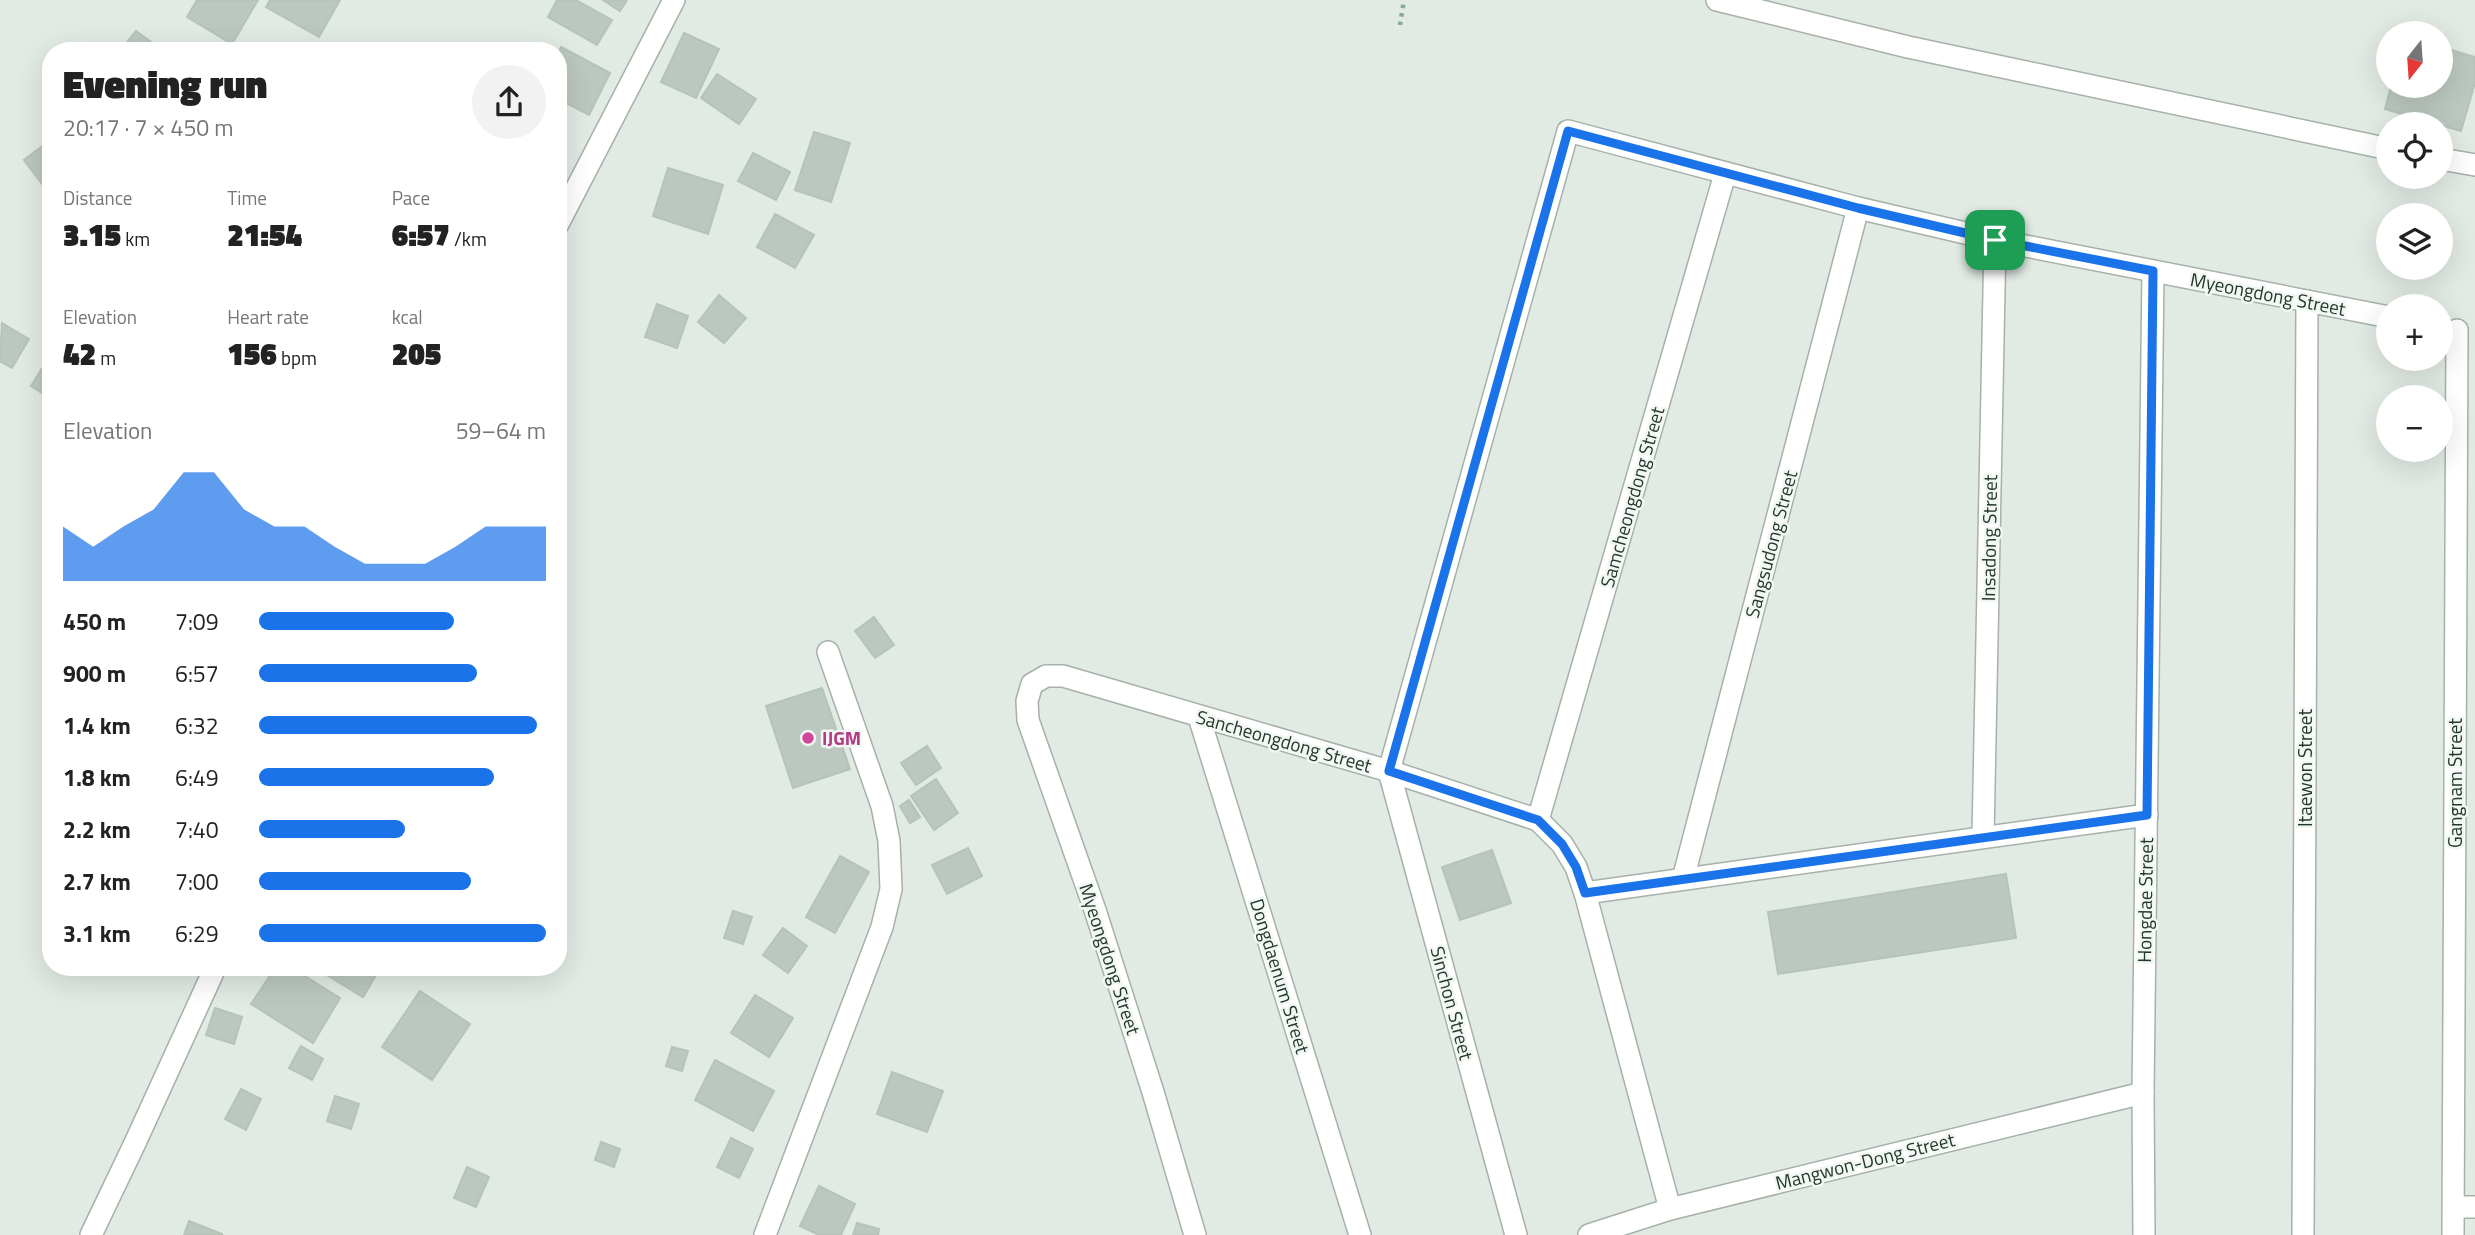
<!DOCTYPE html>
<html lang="en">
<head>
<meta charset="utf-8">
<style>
  body { margin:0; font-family:"Titillium Web",sans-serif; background:#f2f2f2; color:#222; height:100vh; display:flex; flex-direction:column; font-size:26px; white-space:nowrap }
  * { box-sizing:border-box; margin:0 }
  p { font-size:23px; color:#767676 }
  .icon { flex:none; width:38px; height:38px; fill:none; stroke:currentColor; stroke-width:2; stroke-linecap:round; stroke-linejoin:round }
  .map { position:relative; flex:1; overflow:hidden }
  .details { position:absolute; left:42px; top:42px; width:525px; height:934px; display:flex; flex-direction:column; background:#fff; border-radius:28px; box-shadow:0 7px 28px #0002 }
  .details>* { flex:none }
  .needle { width:46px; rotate:197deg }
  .fabs { position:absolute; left:2376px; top:21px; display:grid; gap:14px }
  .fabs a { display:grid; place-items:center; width:77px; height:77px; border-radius:50%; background:#fff; box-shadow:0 7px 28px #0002; font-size:35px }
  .pin { position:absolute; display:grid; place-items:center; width:60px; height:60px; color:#fff; margin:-30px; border-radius:14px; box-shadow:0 4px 10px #0006 }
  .round { display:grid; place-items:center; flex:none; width:74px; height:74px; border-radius:37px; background:#f2f2f2 }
  .head { display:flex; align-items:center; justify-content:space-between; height:119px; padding:0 21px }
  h1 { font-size:38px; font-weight:800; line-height:52px }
  .stats { display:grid; grid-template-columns:repeat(3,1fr); gap:10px; height:119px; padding:7px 21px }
  .stats div { display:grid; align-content:center }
  .stats b { font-size:30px; font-weight:800 }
  .stats small { font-size:19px; font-weight:400 }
  .stats p { font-size:19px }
  .chart { height:196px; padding:14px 21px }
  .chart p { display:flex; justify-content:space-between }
  .chart svg { width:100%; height:126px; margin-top:7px; fill:#1a73e8; opacity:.7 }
  ul { padding:0 21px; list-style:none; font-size:23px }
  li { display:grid; grid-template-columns:112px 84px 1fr; align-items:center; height:52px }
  li i { height:18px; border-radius:9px; background:#1a73e8 }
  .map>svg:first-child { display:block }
</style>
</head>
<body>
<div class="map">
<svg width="2475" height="1235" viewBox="0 0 2475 1235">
  <rect width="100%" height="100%" fill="#e2eae4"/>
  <g fill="#bbc8bf" stroke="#b5c3b9" stroke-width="2">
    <polygon points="197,0 258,0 232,44 187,17"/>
    <polygon points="270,0 340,0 319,37 266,7"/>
    <polygon points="557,0 576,0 612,20 597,45 548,17"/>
    <polygon points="603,0 627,0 620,11"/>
    <polygon points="136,31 161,49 160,51 120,51"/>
    <polygon points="684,33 719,49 696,98 661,82"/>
    <polygon points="561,47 610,73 589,115 558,99 558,53"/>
    <polygon points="2441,47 2475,57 2475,83 2461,131 2385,109 2391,86 2441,86"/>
    <polygon points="717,74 756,99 739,124 701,98"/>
    <polygon points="814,132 850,143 831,202 795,190"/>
    <polygon points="44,145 51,154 51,190 48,192 24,160"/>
    <polygon points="753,153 790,172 776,200 738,181"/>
    <polygon points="668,168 723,185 708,234 653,216"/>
    <polygon points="775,214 814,235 795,268 757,247"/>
    <polygon points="719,295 746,318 724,343 698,322"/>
    <polygon points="657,304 688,316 677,348 645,337"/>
    <polygon points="2,323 29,339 12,368 0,361"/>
    <polygon points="43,367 51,372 51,399 31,386"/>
    <polygon points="874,617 894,645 875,658 855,631"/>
    <polygon points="822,688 850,769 793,788 766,706"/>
    <polygon points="927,746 941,768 916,785 901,763"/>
    <polygon points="936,779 958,813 934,830 911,796"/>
    <polygon points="909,800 920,817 910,823 900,806"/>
    <polygon points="968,848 982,876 947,894 932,865"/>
    <polygon points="1492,850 1511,903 1460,920 1442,867"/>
    <polygon points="840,856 869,872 835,933 806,917"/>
    <polygon points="2006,874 2016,938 1778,974 1768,912"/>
    <polygon points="733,911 752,917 743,944 724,938"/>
    <polygon points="51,924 51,941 43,937"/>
    <polygon points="783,928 807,946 788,973 763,955"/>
    <polygon points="275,968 292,968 340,998 313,1043 251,1004"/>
    <polygon points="329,968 364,968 376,975 363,997 325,974"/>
    <polygon points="420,991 470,1024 432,1080 382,1047"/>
    <polygon points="755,995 793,1018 769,1057 731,1033"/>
    <polygon points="215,1008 242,1017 234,1044 206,1035"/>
    <polygon points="301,1046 323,1059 312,1080 289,1068"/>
    <polygon points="672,1047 688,1051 682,1071 666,1066"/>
    <polygon points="715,1060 774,1091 753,1131 695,1100"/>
    <polygon points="892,1072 943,1091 927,1132 877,1114"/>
    <polygon points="241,1089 261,1099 246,1130 225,1119"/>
    <polygon points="335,1096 359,1104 351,1129 327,1121"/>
    <polygon points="731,1138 753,1149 739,1178 717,1167"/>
    <polygon points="601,1142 620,1149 614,1167 595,1160"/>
    <polygon points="467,1167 489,1177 476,1207 454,1198"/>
    <polygon points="819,1186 855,1204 841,1235 819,1235 800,1226"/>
    <polygon points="189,1221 222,1234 222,1235 184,1235"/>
    <polygon points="857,1223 879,1229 878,1235 853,1235"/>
  </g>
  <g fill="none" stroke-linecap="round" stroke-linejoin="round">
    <g stroke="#a5b1a9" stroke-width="24">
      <polyline id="service" points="2454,1207 2475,1207"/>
    </g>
    <g stroke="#a5b1a9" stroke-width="24">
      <g id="minor">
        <polyline points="1717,0 1908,47 2389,149"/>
        <polyline points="2441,159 2475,165"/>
        <polyline points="558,224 674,0"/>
        <polyline points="1199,717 1360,1235"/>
        <polyline points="1538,820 1725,174"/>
        <polyline points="1983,837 1995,240"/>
        <polyline points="1683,879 1858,208"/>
        <polyline points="1585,893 2147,815"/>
        <polyline points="91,1235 135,1143 215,968"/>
        <polyline points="765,1235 882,927 891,889 889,841 882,806 828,652"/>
        <polyline points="1195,1235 1153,1092 1095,910 1028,720 1027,701 1032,684 1046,676 1063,676 1389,771 1538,820 1562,844 1576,867 1585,893 1670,1209"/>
        <polyline points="1516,1235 1389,771 1568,131 1858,208 1995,240 2389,317"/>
        <polyline points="1589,1235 1670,1209 2143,1093"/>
        <polyline points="2144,1235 2143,1093 2153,271"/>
        <polyline points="2303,1235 2307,301"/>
        <polyline points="2453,1235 2457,330"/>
      </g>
    </g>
    <polyline stroke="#87aa93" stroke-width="4.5" stroke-dasharray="3.5 5" stroke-linecap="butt" points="1400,25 1404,0"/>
    <use href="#service" stroke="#fff" stroke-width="21"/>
    <use href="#minor" stroke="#fff" stroke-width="21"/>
  </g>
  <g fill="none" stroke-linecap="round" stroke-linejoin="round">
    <g stroke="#fff" stroke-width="14">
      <polygon id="route" points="1568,131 1858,208 1995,240 2153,271 2147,815 1585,893 1576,867 1562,844 1538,820 1389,771"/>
    </g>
    <use href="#route" stroke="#1a73e8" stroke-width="9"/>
  </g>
  <circle fill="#d1479c" stroke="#f2f7f3" stroke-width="2.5" cx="808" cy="738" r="7"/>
  <g text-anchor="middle" stroke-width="5" stroke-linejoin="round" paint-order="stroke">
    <g font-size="19" fill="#24392d" stroke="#f2f7f3">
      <text transform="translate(2268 294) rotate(11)" y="7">Myeongdong Street</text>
      <text transform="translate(1632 497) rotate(-74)" y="7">Samcheongdong Street</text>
      <text transform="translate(1989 538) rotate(-89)" y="7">Insadong Street</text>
      <text transform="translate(1771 544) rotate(-75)" y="7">Sangsudong Street</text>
      <text transform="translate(1284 741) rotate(16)" y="7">Sancheongdong Street</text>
      <text transform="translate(2305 768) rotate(-90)" y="7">Itaewon Street</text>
      <text transform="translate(2455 783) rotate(-90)" y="7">Gangnam Street</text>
      <text transform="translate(2145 900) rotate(-89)" y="7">Hongdae Street</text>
      <text transform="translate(1110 959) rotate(72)" y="7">Myeongdong Street</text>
      <text transform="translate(1280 976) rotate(73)" y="7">Dongdaenum Street</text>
      <text transform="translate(1452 1003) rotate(75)" y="7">Sinchon Street</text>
      <text transform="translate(1865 1161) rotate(-14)" y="7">Mangwon-Dong Street</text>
    </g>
    <g font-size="19" font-weight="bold" fill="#b23c85" stroke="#f2f7f3" text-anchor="start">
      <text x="822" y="745">IJGM</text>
    </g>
  </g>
</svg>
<div class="fabs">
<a><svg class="needle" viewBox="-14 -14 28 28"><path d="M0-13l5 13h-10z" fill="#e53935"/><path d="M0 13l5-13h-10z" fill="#767676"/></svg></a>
<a><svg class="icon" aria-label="locate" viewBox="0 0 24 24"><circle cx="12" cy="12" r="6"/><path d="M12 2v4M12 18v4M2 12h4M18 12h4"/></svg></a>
<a><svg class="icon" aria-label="layers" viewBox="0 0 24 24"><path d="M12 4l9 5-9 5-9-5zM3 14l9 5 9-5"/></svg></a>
<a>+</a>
<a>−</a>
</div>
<div class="pin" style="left:1995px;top:240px;background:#1e9e55"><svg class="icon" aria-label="arrive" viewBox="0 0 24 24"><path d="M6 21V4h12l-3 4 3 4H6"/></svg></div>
<section class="details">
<div class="head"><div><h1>Evening run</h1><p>20:17 · 7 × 450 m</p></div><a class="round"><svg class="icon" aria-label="share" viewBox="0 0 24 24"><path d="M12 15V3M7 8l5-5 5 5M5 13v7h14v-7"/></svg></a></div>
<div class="stats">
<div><p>Distance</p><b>3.15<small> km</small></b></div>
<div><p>Time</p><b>21:54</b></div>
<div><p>Pace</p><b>6:57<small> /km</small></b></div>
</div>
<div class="stats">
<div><p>Elevation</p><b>42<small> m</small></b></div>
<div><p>Heart rate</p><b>156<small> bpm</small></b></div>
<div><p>kcal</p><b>205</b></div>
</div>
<div class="chart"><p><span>Elevation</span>59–64 m</p>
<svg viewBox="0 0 160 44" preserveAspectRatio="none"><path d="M0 44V25L10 32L20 25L30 19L40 6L50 6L60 19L70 25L80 25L90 32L100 38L110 38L120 38L130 32L140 25L150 25L160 25V44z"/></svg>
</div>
<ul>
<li><b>450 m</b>7:09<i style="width:68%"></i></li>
<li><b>900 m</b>6:57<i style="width:76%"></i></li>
<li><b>1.4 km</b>6:32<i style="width:97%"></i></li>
<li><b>1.8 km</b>6:49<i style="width:82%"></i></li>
<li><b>2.2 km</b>7:40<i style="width:51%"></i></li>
<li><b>2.7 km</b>7:00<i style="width:74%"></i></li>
<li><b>3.1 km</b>6:29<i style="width:100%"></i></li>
</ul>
</section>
</div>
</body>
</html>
